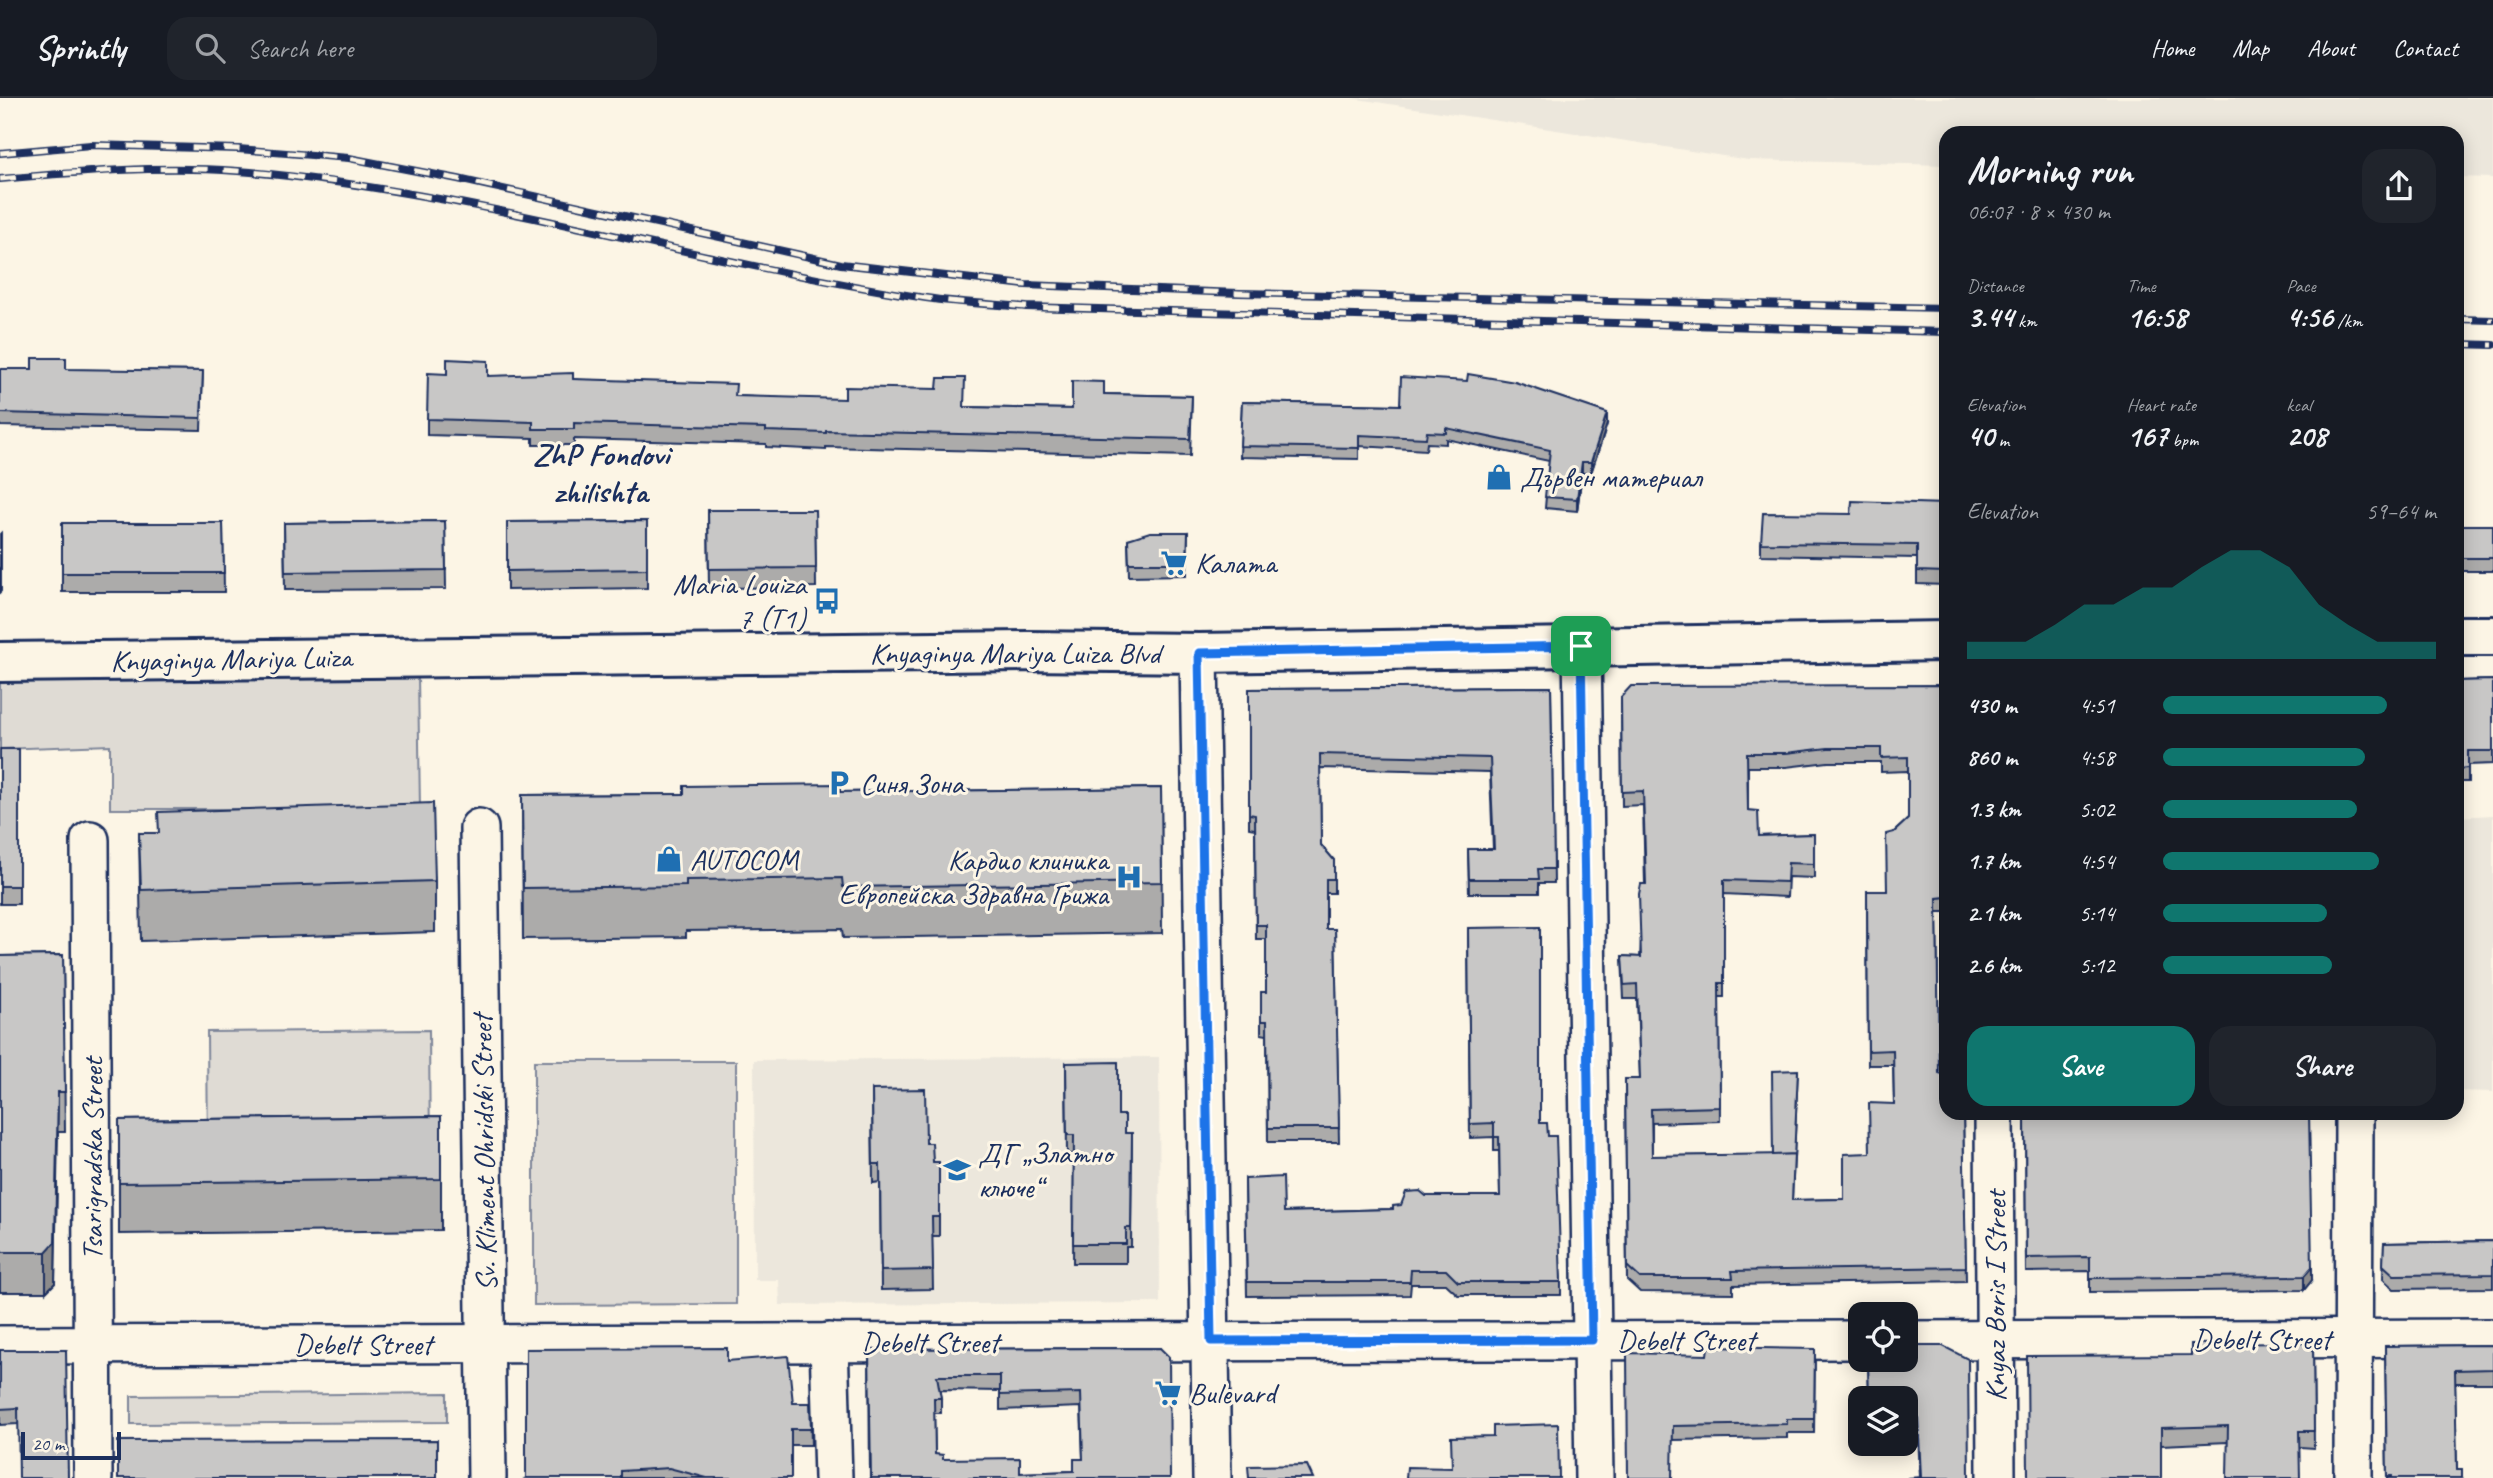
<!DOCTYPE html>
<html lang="en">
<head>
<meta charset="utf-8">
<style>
  body { margin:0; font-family:Caveat,sans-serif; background:#20242c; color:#f1f3f6; height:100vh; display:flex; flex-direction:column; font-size:26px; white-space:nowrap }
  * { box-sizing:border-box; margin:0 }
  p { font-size:23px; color:#9ea1a6 }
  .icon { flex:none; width:38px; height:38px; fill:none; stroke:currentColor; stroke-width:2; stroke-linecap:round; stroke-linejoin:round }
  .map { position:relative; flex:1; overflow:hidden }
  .sheet { position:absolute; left:1939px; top:28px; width:525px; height:994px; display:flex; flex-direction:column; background:#171b24; border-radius:21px; box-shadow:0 4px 18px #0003 }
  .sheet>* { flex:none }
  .fabs { position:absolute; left:1848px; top:1204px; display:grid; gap:14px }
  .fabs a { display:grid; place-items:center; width:70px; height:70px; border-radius:14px; background:#171b24; box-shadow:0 4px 18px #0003; font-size:35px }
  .scale { position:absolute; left:21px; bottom:18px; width:100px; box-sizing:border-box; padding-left:7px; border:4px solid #1b2f5e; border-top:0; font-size:19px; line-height:24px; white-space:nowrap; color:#1b2f5e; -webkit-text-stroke:5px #fcf5e5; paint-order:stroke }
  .pin { position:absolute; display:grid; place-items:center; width:60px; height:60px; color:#fff; margin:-30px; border-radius:14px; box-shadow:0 4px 10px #0006 }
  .round { display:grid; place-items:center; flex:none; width:74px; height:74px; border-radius:21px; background:#20242c }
  .summary { display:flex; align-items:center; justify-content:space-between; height:119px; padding:0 28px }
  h1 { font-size:38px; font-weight:700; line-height:52px }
  .figures { display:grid; grid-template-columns:repeat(3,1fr); gap:10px; height:119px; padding:7px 28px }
  .figures div { display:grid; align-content:center }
  .figures b { font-size:30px; font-weight:700 }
  .figures small { font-size:19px; font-weight:400 }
  .figures p { font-size:19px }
  .chart { height:196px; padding:14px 28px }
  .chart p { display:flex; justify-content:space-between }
  .chart svg { width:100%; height:126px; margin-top:7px; fill:#0f766e; opacity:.7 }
  .button { display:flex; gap:14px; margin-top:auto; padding:14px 28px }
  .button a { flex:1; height:80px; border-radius:21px; background:#0f766e; color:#fff; font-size:28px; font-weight:700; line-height:80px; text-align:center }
  .button a+a { background:#20242c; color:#f1f3f6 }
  ul { padding:0 28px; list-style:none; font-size:23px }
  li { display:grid; grid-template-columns:112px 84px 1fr; align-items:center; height:52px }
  li i { height:18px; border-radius:9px; background:#0f766e }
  header { display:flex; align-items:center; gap:42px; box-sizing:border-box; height:98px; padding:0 35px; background:#171b24; border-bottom:2px solid #363941 }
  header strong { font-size:33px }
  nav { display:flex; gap:38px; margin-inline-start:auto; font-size:24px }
  .search { width:490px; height:63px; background:#20242c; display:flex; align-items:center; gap:18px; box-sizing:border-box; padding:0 24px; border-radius:21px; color:#9ea1a6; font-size:26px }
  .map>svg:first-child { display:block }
</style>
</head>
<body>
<header>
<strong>Sprintly</strong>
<div class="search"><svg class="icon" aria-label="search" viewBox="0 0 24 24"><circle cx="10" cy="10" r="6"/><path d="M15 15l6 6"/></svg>Search here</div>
<nav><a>Home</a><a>Map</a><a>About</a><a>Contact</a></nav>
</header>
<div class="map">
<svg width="2493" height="1380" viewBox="0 0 2493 1380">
  <rect width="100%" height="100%" fill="#fcf5e5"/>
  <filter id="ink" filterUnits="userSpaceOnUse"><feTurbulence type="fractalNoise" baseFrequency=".0143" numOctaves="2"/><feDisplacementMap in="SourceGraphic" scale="14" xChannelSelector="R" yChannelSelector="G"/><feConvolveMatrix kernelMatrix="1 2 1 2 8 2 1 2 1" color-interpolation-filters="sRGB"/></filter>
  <g filter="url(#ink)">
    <g fill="#ece7dc">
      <polygon points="1351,0 2493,0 2493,80 2457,79 2457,35 1946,35 1946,67 1749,62"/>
      <polygon points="2493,717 2493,994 2457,993 2457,719"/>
      <polygon points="1159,959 1160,1205 780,1207 779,1182 755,1182 754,962"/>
    </g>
    <g fill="#dfdbd4" stroke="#7d8599" stroke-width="2">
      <polygon points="318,578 418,578 420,711 110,711 110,647 0,651 0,584"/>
      <polygon points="429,932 430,1056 208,1058 207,934"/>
      <polygon points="534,963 736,963 736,1206 534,1207"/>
      <polygon points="447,1295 447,1324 131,1326 131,1298"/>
    </g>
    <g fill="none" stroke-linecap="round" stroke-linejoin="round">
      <g stroke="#1b2f5e" stroke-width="42">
        <g id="minor">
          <polyline points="1582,548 1594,1380"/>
          <polyline points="1199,555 1212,1380"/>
          <polyline points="479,730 487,1380"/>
          <polyline points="90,742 93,1380"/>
          <polyline points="1994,1015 1996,1380"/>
          <polyline points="1906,1242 2493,1240"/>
          <polyline points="829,1244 833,1380"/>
          <polyline points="0,1247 1860,1242"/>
          <polyline points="2353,1380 2354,1015"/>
        </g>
      </g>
      <g stroke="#1b2f5e" stroke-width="44">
        <g id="major">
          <polyline points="2457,538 2493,538"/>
          <polyline points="0,564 1028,553 1199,555 1946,543"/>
        </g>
      </g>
      <use href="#minor" stroke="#fcf5e5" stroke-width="37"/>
      <use href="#major" stroke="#fcf5e5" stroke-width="38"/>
      <g stroke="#1b2f5e" stroke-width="8">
        <g id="rail">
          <polyline points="0,55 91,47 238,51 349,60 458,81 841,166 1025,187 1239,195 1946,210"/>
          <path d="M0,81C79,74 159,67 238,73C471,92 696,165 926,200C959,205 993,206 1026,209L1946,234"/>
          <polyline points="2457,221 2493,222"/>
          <polyline points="2457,246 2493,247"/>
        </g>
      </g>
      <use href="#rail" stroke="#fcf5e5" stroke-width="5" stroke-dasharray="16" stroke-linecap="butt"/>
    </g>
    <g fill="#acabaa" stroke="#1b2f5e" stroke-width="2" fill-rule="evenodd">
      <polygon points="0,271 203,273 201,332 0,328"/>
      <polygon points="488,278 573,281 736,298 964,309 1072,311 1104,296 1192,298 1190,358 826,349 826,352 766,349 766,346 574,341 574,347 533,347 533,340 427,337 427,321"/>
      <polygon points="1242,304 1400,307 1607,326 1591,375 1582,375 1577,413 1545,410 1549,363 1446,341 1446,346 1427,345 1426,352 1359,348 1359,361 1240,359"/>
      <polygon points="708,412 815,412 816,489 709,490"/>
      <polygon points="1946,415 1946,487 1917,486 1917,460 1761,457 1761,445 1851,416"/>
      <polygon points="445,423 446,491 285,492 284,425"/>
      <polygon points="647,423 647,490 507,492 507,424"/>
      <polygon points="62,425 223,425 224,494 62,494"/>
      <rect x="2459" y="427" width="34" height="46"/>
      <polygon points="1188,434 1187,477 1129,478 1128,441"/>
      <polygon points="0,436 1,481 1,493 0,494"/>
      <polygon points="2493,582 2493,666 2468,667 2468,684 2457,684 2457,583"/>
      <path d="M1946,587V814H1937L1939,975L1963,1015L1966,1183L1733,1187V1195L1640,1194L1627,1182L1625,981H1640L1637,901H1624L1622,858L1640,859L1645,786L1643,707L1622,708L1621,599ZM1828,664H1881V674L1908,673V721L1894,734L1887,793H1867L1868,967H1893L1894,1006L1870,1055L1844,1101L1792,1102L1798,972L1773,1057L1652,1058V1025L1720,1023L1719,899H1724V796L1787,799L1788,779L1814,780V736L1759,738L1748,712V669H1786Z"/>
      <polygon points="1551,589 1554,785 1539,785 1539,795 1469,795 1468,751 1493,751 1490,674 1320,670 1321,747 1334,762 1334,795 1326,795 1326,831 1335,831 1339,1044 1268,1044 1267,937 1261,936 1261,894 1266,894 1266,841 1256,841 1255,731 1249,730 1249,591"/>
      <rect x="0" y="651" width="19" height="155"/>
      <polygon points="1161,690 1162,835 843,840 842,831 686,833 686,839 523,841 522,697 684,696"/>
      <polygon points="139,735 435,783 435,834 141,843"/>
      <polygon points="1468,830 1540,1025 1548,1038 1561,1184 1561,1197 1458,1197 1446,1186 1411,1186 1410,1197 1247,1198 1245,1081 1284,1114 1393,1111 1426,1098 1500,1098 1499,1053 1494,1053 1494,1039 1470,1040"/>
      <polygon points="63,857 65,1034 58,1034 55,1185 46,1194 0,1194 0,858"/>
      <polygon points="1066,965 1118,1017 1125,1035 1132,1035 1131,1149 1126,1149 1126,1165 1073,1165 1074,1056 1067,1056"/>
      <polygon points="872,992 926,1045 933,1064 939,1064 939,1138 932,1138 933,1191 881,1192 880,1084 873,1085"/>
      <polygon points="2025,1015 2312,1182 2304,1192 2090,1194 2090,1173 2026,1174"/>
      <polygon points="441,1018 441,1132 119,1136 119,1022"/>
      <polygon points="2493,1143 2493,1190 2394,1191 2383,1181 2384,1145"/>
      <polygon points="2493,1247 2493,1285 2455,1285 2457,1372 2462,1380 2387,1380 2385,1248"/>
      <polygon points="2313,1249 2314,1350 2228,1344 2161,1347 2028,1380 2191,1257"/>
      <path d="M1160,1250L1170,1380H870L869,1251ZM939,1292L1000,1293V1312L1081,1309L1083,1361L1074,1373L1020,1375L943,1361L935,1356L934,1315H941V1300Z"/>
      <polygon points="1815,1251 1814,1335 1787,1335 1787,1340 1673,1342 1628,1380 1707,1257"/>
      <polygon points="0,1252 66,1252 18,1326 0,1327"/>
      <polygon points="1868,1262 1906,1262 1969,1380 1920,1379 1918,1335 1906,1335 1906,1300 1869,1300"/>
      <polygon points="727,1263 793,1305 810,1305 811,1347 791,1347 791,1380 526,1380"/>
    </g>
    <g fill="#8c8b8b" stroke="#1b2f5e" stroke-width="2">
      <polygon points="1607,315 1607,326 1591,375 1591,364"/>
      <polygon points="1582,364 1582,375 1577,413 1577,401"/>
      <polygon points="58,994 55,1185 46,1194 46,1154"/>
      <polygon points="2312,1169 2312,1182 2304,1192 2304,1178"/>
    </g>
    <g fill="#c8c7c6" stroke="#1b2f5e" stroke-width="2" fill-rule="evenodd">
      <polygon points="32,260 66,260 66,271 203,273 201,320 0,315 0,271 32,271"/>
      <polygon points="447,261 488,263 488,278 573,275 573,281 736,286 735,298 845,301 845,289 937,291 938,280 965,280 964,309 1072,311 1072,283 1104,284 1104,296 1192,298 1190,341 826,333 826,335 766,333 766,330 574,325 574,331 533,331 533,324 427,321 428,275 447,276"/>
      <polygon points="1468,276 1515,284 1607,315 1591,364 1582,364 1577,401 1545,399 1550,352 1446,330 1446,335 1427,334 1426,340 1359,337 1359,350 1240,348 1242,304 1400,307 1401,279 1467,283"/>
      <polygon points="1852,403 1945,406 1944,415 1946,415 1946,474 1917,473 1917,447 1761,445 1763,415 1851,416"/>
      <polygon points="708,412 815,412 816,470 709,471"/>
      <polygon points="445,423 446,472 285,474 284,425"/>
      <polygon points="647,423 647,471 507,473 507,424"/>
      <polygon points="62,425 223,425 224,475 62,475"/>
      <rect x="2459" y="427" width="34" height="33"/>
      <polygon points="1150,434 1188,434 1187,465 1129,465 1128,441"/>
      <polygon points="1,435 1,481 0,481 0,436"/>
      <polygon points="2493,582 2493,653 2468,653 2468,670 2457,671 2457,583"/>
      <path d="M1946,587V799L1937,800L1939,975L1946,977V1015H1963L1966,1169L1732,1173L1733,1180H1640L1627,1168L1625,981H1640L1637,886L1624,887L1622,858L1641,859L1639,796L1641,786H1646L1643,693L1622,694L1621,599L1631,588ZM1828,650H1881V660L1908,659V721L1894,734L1886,736L1887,793H1867L1868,953L1893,952L1894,1006L1869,1005L1870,1055L1844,1056V1101L1792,1102L1794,1056L1652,1058L1651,1011L1720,1009L1719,885H1724V782L1787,784L1788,765L1814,766V736L1759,738L1758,713L1748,712L1747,655H1786Z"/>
      <polygon points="1551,589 1554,771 1538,771 1539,781 1469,781 1468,751 1494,751 1490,660 1320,656 1321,747 1334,762 1334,781 1326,781 1326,831 1335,831 1339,1030 1268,1030 1267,923 1261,923 1261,894 1266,894 1266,827 1256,827 1255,717 1249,716 1249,591"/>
      <rect x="0" y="651" width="19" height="137"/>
      <polygon points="840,686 840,694 1161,690 1162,784 843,789 842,780 686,782 686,788 523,790 522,697 684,696 684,688"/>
      <polygon points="433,705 435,783 141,792 139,735 159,735 158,714"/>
      <polygon points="1540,829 1540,1025 1547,1025 1548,1038 1556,1038 1561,1184 1458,1184 1446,1172 1411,1172 1410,1184 1247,1184 1245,1081 1283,1079 1284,1114 1393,1111 1393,1108 1401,1107 1406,1094 1420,1093 1426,1098 1500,1098 1499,1039 1494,1039 1494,1025 1470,1026 1468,830"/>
      <polygon points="63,857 65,994 58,994 55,1144 46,1154 0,1154 0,858"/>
      <polygon points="1118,964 1118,1017 1125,1017 1125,1035 1132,1035 1131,1130 1126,1130 1126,1146 1073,1146 1074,1037 1067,1037 1066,965"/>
      <polygon points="1798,972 1794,1061 1794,1056 1773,1057 1772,973"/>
      <polygon points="925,991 926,1045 932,1045 933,1064 939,1064 939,1119 932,1119 933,1172 881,1173 880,1066 873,1066 872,992"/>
      <polygon points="2025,1015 2309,1015 2312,1169 2304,1178 2090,1180 2090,1159 2026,1160"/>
      <polygon points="441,1018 441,1081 119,1085 119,1022"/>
      <polygon points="2493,1143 2493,1176 2394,1177 2383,1167 2384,1145"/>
      <polygon points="2309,1245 2313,1249 2314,1333 2299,1333 2300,1380 2227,1380 2228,1328 2161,1330 2161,1380 2028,1380 2027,1258 2191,1257 2191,1246"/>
      <polygon points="2493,1247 2493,1271 2455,1272 2457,1372 2462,1372 2462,1380 2392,1380 2392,1378 2387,1378 2385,1248"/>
      <polygon points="1906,1248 1943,1248 1968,1261 1969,1380 1908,1380 1921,1379 1918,1318 1906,1318 1906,1300 1869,1300 1868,1262 1906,1262"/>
      <polygon points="1708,1249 1815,1251 1814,1321 1787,1321 1787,1326 1673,1328 1672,1380 1628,1380 1627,1255 1707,1257"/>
      <polygon points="727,1250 727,1263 788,1258 793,1305 810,1305 811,1331 791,1331 791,1380 707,1380 669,1370 621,1373 621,1380 526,1380 526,1251"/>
      <path d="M1160,1250L1169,1259L1170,1380H871L869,1251ZM937,1278H1000V1297L1081,1295L1083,1361H1074V1373L1020,1375V1360L943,1361V1357L935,1356L934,1300H941Z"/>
      <polygon points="0,1252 66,1252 68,1380 19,1380 18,1310 0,1311"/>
      <polygon points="1558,1326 1559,1380 1406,1380 1407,1369 1452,1370 1451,1339 1493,1338 1493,1328"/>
      <polygon points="437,1342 437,1380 118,1380 118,1343"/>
      <polygon points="1307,1367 1313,1380 1249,1380 1248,1368"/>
    </g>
  </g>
  <g fill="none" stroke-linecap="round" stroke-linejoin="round" filter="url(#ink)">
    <g stroke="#fff" stroke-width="14">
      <polygon id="route" points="1581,548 1592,1242 1211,1243 1199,555"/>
    </g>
    <use href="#route" stroke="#1a73e8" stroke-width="9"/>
  </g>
  <defs>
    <g id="shop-bare" transform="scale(2.1)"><path d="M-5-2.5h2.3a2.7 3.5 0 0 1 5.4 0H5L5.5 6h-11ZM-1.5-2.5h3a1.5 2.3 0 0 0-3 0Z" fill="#1f6fb2" stroke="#fcf5e5" stroke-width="2.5" paint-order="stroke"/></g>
    <g id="supermarket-bare" transform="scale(2.1)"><path d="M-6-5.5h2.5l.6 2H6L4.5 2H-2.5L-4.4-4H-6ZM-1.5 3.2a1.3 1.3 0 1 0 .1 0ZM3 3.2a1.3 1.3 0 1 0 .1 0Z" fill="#1f6fb2" stroke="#fcf5e5" stroke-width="2.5" paint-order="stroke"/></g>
    <g id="bus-bare" transform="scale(2.1)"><path d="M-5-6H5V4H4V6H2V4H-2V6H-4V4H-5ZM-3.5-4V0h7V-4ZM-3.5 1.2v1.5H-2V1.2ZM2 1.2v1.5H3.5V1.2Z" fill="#1f6fb2" stroke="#fcf5e5" stroke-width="2.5" paint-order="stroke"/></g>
    <g id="parking-bare" transform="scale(2.1)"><path d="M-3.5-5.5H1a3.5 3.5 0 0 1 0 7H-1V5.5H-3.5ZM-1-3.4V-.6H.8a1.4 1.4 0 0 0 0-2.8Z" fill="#1f6fb2" stroke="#fcf5e5" stroke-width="2.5" paint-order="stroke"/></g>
    <g id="hospital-bare" transform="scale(2.1)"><path d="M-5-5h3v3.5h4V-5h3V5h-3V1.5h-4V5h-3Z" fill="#1f6fb2" stroke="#fcf5e5" stroke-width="2.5" paint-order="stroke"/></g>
    <g id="school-bare" transform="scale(2.1)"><path d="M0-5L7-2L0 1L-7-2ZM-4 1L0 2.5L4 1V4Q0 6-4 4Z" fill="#1f6fb2" stroke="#fcf5e5" stroke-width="2.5" paint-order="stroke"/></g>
  </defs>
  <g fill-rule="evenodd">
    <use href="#shop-bare" x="1499" y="379"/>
    <use href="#supermarket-bare" x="1174" y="465"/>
    <use href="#bus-bare" x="827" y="503"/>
    <use href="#parking-bare" x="839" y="685"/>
    <use href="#shop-bare" x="669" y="761"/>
    <use href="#hospital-bare" x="1129" y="779"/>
    <use href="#school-bare" x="957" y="1072"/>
    <use href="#supermarket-bare" x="1168" y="1295"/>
  </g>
  <g text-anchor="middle" stroke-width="6" stroke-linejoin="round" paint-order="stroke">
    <g font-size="30" fill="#1b2f5e" stroke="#fcf5e5" text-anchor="start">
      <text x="1520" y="389">Дървен материал</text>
      <text x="1195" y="475">Калата</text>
      <text x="806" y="496" text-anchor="end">Maria Louiza<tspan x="806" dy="34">7 (T1)</tspan></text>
      <text x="860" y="695">Синя Зона</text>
      <text x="690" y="771">AUTOCOM</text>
      <text x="1108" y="772" text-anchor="end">Кардио клиника<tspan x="1108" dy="34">Европейска Здравна Грижа</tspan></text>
      <text x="978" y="1065">ДГ „Златно<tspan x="978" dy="34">ключе“</tspan></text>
      <text x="1189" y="1305">Bulevard</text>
    </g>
    <g font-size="30" fill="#1b2f5e" stroke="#fcf5e5">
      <text x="1015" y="565">Knyaginya Mariya Luiza Blvd</text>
      <text transform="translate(231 561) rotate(-1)" y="10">Knyaginya Mariya Luiza</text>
      <text transform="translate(484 1055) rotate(-91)" y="10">Sv. Kliment Ohridski Street</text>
      <text transform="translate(92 1061) rotate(-90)" y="10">Tsarigradska Street</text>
      <text transform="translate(1995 1198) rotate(-90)" y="10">Knyaz Boris I Street</text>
      <text x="2262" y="1251">Debelt Street</text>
      <text x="1686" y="1252">Debelt Street</text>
      <text x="930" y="1254">Debelt Street</text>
      <text x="363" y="1256">Debelt Street</text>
    </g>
    <g font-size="32" font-weight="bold" fill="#1b2f5e" stroke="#fcf5e5">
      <text x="601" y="367">ZhP Fondovi<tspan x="601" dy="37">zhilishta</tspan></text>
    </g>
  </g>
</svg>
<div class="fabs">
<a><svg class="icon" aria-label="locate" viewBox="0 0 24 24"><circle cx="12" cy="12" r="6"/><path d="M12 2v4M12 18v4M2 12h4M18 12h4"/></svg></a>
<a><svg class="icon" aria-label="layers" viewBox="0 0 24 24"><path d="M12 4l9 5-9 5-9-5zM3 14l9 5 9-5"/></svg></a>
</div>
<div class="scale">20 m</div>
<div class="pin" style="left:1581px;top:548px;background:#1e9e55"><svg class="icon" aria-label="arrive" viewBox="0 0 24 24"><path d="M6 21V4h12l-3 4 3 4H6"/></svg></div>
<section class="sheet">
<div class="summary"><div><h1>Morning run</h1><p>06:07 · 8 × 430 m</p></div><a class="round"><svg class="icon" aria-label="share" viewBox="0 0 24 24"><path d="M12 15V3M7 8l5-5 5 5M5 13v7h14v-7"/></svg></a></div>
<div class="figures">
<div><p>Distance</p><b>3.44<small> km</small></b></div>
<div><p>Time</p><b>16:58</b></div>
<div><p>Pace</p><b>4:56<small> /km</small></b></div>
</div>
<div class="figures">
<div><p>Elevation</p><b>40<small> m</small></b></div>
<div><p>Heart rate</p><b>167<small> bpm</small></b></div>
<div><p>kcal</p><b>208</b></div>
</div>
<div class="chart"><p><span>Elevation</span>59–64 m</p>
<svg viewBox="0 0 160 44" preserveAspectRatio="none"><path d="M0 44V38L10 38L20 38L30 32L40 25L50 25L60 19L70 19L80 12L90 6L100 6L110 12L120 25L130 32L140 38L150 38L160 38V44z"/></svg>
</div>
<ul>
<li><b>430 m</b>4:51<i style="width:82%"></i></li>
<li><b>860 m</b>4:58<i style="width:74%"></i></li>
<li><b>1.3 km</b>5:02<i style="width:71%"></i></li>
<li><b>1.7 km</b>4:54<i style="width:79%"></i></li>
<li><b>2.1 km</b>5:14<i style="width:60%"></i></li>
<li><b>2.6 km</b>5:12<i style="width:62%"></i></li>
</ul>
<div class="button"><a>Save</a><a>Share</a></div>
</section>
</div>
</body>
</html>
